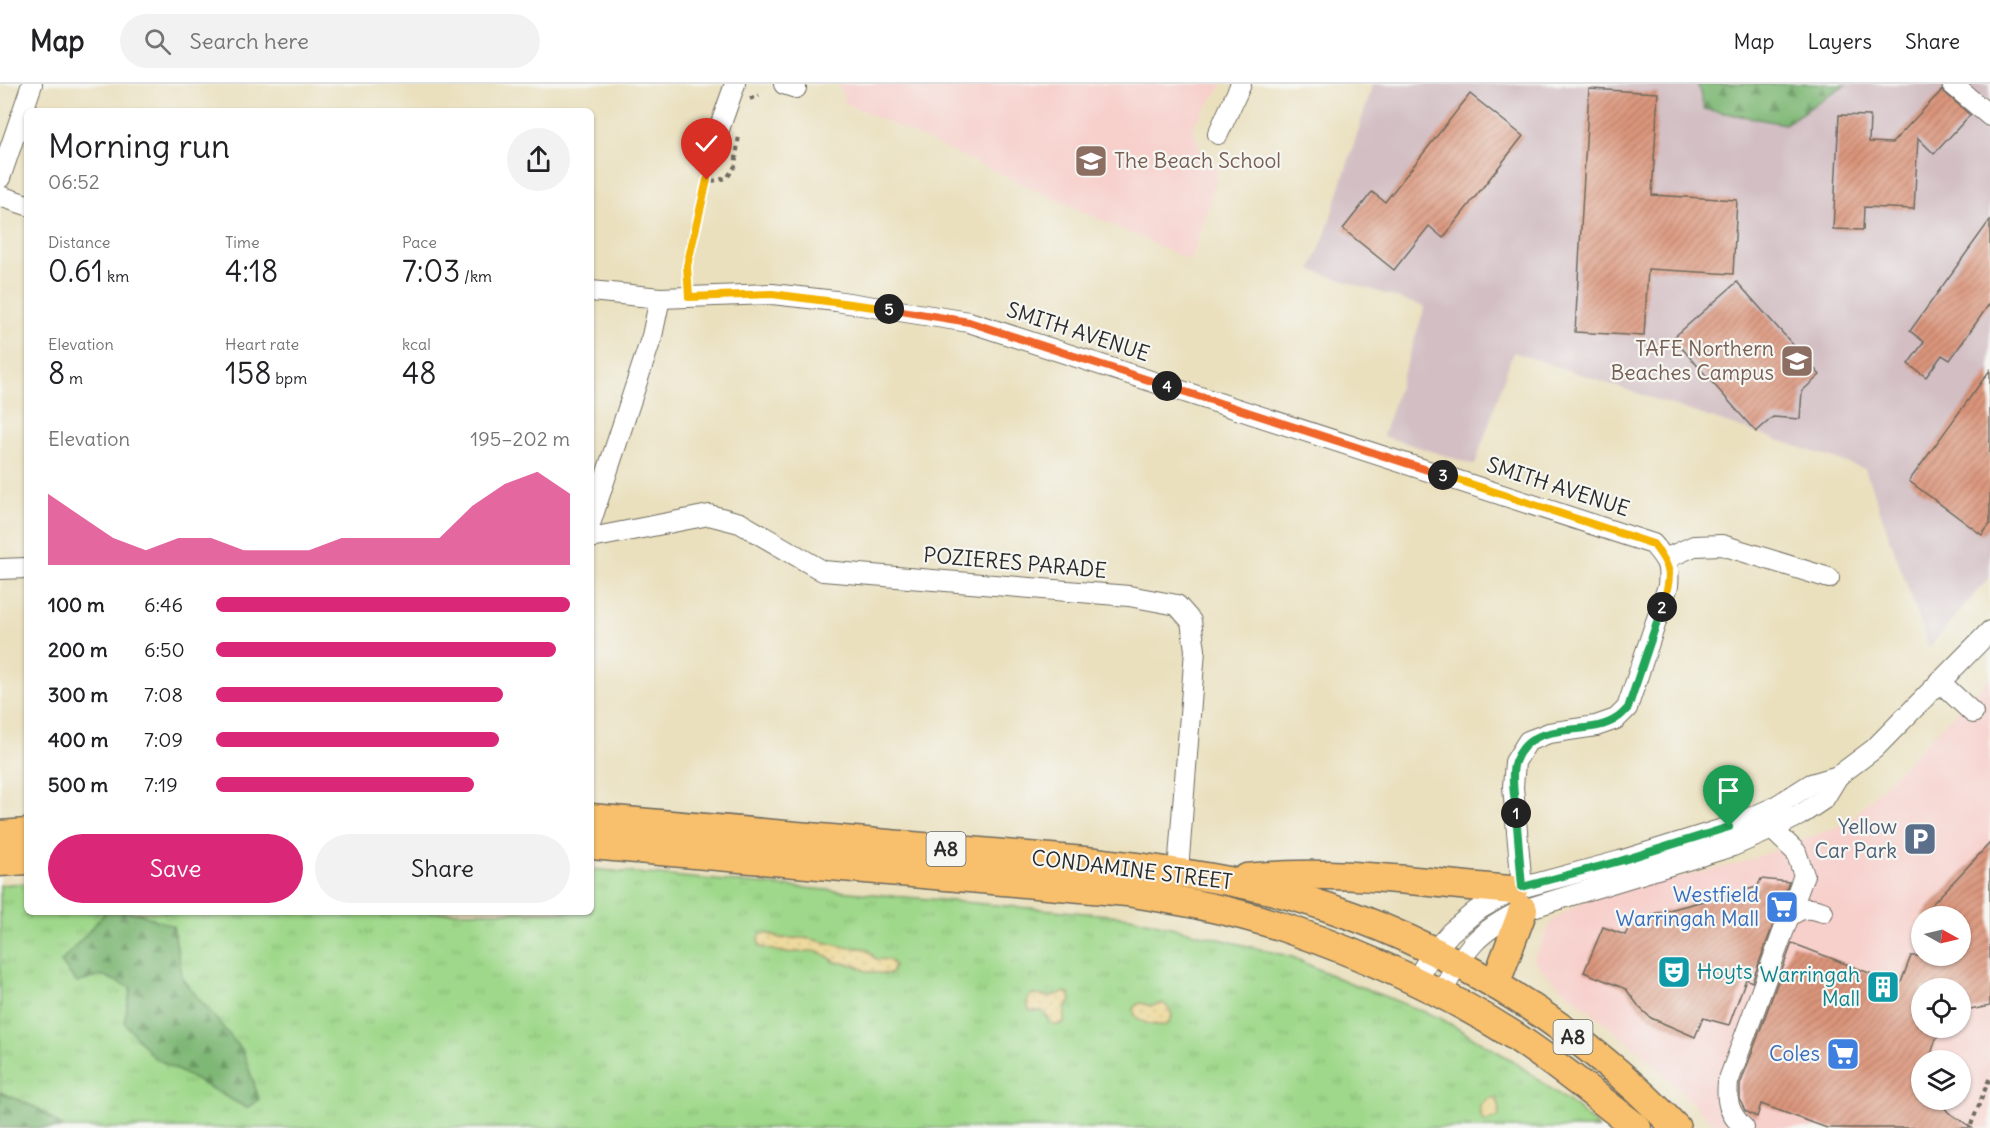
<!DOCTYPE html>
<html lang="en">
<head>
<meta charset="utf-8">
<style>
  body { margin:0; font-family:Delius,sans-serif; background:#f2f2f2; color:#202124; height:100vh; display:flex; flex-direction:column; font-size:22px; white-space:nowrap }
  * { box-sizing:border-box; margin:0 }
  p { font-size:20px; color:#757577 }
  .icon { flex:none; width:33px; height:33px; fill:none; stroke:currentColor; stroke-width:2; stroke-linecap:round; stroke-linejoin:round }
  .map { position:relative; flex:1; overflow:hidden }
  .side { position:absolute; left:24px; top:24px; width:570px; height:807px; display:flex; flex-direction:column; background:#fff; border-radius:9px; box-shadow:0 2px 4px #0004 }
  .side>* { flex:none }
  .needle { width:39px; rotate:98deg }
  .buttons { position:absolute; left:1911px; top:822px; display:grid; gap:12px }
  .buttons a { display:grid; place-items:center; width:60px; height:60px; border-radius:50%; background:#fff; box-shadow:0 2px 4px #0004; font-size:30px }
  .pin { position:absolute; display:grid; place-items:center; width:51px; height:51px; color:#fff; margin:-62px -26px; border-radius:50% 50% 50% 0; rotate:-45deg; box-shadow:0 0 6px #0007 }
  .pin .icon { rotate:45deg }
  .km { position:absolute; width:30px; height:30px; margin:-15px; border-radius:50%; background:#222; color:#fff; font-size:16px; line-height:30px; text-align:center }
  .round { display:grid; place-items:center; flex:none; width:63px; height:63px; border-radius:32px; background:#f2f2f2 }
  .head { display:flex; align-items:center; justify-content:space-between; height:102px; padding:0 24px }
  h1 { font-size:33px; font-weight:600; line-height:45px }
  .figures { display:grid; grid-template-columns:repeat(3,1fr); gap:9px; height:102px; padding:6px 24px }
  .figures div { display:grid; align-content:center }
  .figures b { font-size:30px; font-weight:600 }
  .figures small { font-size:16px; font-weight:400 }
  .figures p { font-size:16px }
  .chart { height:168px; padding:12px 24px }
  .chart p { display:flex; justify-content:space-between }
  .chart svg { width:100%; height:108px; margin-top:6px; fill:#db2777; opacity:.7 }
  .action { display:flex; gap:12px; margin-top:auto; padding:12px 24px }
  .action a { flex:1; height:69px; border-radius:36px; background:#db2777; color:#fff; font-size:24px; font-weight:600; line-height:69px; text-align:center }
  .action a+a { background:#f2f2f2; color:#202124 }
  ul { padding:0 24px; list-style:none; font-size:20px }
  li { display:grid; grid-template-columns:96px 72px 1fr; align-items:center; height:45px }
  li i { height:15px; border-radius:8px; background:#db2777 }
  header { display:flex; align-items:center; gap:36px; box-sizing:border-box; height:84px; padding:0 30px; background:#fff; border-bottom:2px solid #e0e0e0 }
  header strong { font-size:28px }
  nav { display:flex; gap:33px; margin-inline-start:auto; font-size:21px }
  .search { width:420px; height:54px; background:#f2f2f2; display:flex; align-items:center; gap:15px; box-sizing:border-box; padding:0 21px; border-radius:33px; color:#757577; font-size:22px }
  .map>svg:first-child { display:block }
</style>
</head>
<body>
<header>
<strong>Map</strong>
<div class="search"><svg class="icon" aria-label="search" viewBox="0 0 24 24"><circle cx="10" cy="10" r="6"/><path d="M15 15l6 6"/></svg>Search here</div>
<nav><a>Map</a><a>Layers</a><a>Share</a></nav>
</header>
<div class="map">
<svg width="1990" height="1044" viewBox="0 0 1990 1044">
  <defs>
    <pattern id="grass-tufts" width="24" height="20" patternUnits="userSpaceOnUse" patternTransform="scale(1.5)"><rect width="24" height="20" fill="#9fd88a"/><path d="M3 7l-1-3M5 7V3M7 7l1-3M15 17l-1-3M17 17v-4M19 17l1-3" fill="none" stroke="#89ba77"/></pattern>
    <pattern id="forest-firs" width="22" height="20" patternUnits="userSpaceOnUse" patternTransform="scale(1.5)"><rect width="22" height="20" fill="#7fb876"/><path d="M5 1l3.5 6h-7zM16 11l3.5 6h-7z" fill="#689661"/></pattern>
    <pattern id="sand-dots" width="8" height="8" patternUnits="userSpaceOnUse" patternTransform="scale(1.5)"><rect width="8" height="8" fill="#eeda9e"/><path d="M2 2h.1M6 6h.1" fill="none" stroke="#cb8" stroke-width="1.8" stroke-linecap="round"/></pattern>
    <pattern id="building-hatch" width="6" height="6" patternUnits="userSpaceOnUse" patternTransform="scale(1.5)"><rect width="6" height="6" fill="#db957b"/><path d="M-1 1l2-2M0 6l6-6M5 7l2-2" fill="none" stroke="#b27a65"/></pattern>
  </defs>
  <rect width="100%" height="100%" fill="#f6f6f2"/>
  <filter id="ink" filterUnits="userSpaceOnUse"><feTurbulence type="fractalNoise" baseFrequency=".0167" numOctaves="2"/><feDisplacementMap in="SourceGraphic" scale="12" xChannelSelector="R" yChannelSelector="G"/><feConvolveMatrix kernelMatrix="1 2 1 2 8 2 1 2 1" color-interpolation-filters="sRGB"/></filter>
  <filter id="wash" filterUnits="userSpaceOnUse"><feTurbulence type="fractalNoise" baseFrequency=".008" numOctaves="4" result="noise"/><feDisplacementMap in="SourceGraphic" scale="24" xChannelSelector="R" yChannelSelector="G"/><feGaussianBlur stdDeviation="1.35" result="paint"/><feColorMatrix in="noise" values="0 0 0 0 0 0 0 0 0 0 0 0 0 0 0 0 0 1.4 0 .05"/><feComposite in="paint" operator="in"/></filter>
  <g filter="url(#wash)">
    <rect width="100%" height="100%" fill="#eae0be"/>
    <g fill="#f7d0cc" fill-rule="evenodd">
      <polygon points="839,0 1222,0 1219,6 1192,43 1200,65 1218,89 1191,177 845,19"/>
      <path d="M1990,593V1044H1717L1651,977L1562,904L1533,876L1553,836L1588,814L1741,779L1847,739ZM1922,832H1960V872H1922ZM1922,904H1960V944H1922ZM1922,976H1960V1016H1922Z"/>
    </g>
    <polygon fill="#d2bec3" points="1373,0 1698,0 1704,25 1784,40 1846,0 1990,0 1990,493 1929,563 1865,385 1513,268 1475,381 1383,352 1425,223 1311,186 1326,148"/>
    <polygon fill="url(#grass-tufts)" stroke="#65825a" stroke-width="1.5" points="591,785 1130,833 1292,873 1335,893 1440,934 1513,977 1577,1024 1598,1044 0,1044 0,801 27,799 27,828 591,828"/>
    <g fill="url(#forest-firs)" stroke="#557250" stroke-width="1.5">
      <polygon points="1698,0 1846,0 1785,40 1704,25"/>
      <polygon points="106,828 135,828 173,842 183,896 243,967 259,1015 247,1024 153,973 124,938 131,904 102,891 77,899 61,878"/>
      <polygon points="0,1008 39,1025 64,1044 0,1044"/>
    </g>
    <g fill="url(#sand-dots)" stroke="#8c8264" stroke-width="1.5">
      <polygon points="766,849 780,854 806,854 850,864 862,864 867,865 876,875 890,876 894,881 891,890 876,889 866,887 855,881 836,878 822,869 813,867 786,869 760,863 758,856 761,850"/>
      <path d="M1065,908L1070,911L1071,917L1065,925L1064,938L1059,941H1054L1042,927H1030C1026,920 1026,916 1032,910L1049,913Z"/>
      <path d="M1141,919L1151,922L1163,919C1172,926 1175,933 1167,941C1154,942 1135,940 1133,925L1136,921Z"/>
      <path d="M1489,1014H1496C1500,1021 1500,1025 1499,1033L1487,1037L1482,1036L1480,1022Z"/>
    </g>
    <g id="blocks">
      <g fill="url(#building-hatch)">
        <polygon points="1589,5 1658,9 1652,111 1737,116 1733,190 1648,185 1644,252 1575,248"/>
        <polygon points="1942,6 1970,31 1934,70 1918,54 1914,125 1864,123 1863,146 1833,145 1839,31 1870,32 1869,58 1892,59"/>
        <polygon points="1470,10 1523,52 1443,154 1429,142 1394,186 1343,145 1372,108 1385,118"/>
        <polygon points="1990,136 1990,219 1950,276 1942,271 1926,293 1908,280 1924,258 1910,247"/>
        <polygon points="1737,198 1820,291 1802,307 1800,335 1773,333 1756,348 1673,254"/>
        <polygon points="1990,286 1990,440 1982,451 1909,397"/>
        <polygon points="1990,759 1990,922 1960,928 1960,904 1922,904 1922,944 1945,944 1936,955 1929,976 1922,976 1922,1016 1939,1016 1948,1028 1972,1044 1827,1044 1761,1020 1757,1033 1745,1027 1740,1016 1740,1001 1792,859 1900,901 1911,872 1960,872 1960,832 1921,832"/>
        <polygon points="1761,795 1789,798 1752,898 1746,895 1729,941 1703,934 1695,953 1651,934 1640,924 1626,905 1584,888 1603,843 1625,851 1631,839 1645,843 1650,831 1757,803"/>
      </g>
    </g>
  </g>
  <g filter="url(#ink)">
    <use href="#blocks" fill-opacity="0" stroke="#6e6a5e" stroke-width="1.5"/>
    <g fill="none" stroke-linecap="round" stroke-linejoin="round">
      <g stroke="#6e6a5e" stroke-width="22">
        <g id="minor">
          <polyline points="784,0 796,4"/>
          <polyline points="1952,0 1990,32"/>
          <polyline points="1218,50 1241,0"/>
          <polyline points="711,68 735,0"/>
          <polyline points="0,94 32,0"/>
          <polyline points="0,112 27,121"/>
          <path d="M591,207L660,214L772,210L836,217L969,238L1653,460C1667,477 1670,480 1668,502L1627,624L1616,635L1596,642L1549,649L1528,657L1515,678L1513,703L1522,803"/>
          <polyline points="591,437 652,252 660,214"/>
          <polyline points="591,454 709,431 740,439 823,487 1129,512 1177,521 1191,537 1195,566 1178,787"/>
          <polyline points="1665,475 1694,462 1722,461 1829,494"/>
          <polyline points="0,485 27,484"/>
          <polyline points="1939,597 1973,629"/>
          <path d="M1789,833C1801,823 1809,823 1823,828"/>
          <polyline points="1416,896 1433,868 1451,848 1476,827 1513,806 1620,777 1729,743 1773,724 1811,700 1838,692 1874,665 1990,547"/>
          <path d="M1441,910C1464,866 1477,847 1523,826L1733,762L1772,745L1800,731L1824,715L1838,692"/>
          <path d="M1744,1044C1729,1030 1726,1018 1728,998L1804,791L1796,768L1772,745"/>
        </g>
      </g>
      <g stroke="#6e6a5e" stroke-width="31">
        <g id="highway">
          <path d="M591,734L1096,778C1154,785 1213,792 1270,806C1421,845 1569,931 1676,1044"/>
          <polyline points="0,751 27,749"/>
          <path d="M591,761L1127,808C1182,817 1238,827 1291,846C1368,873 1444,907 1513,951C1556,979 1596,1012 1637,1044"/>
          <polyline points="0,778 27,776"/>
          <path d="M1247,794C1334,784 1425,799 1513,806"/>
          <polyline points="1495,901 1523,826"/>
        </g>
      </g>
      <g stroke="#6e6a5e" stroke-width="4" stroke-dasharray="4.5 4.5" stroke-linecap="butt">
        <polyline points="750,15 759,11"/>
        <polyline points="688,197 687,182 707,96 712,97 727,94 735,82 739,51"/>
        <polyline points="1971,1041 1990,993"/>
      </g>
      <use href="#minor" stroke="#fff" stroke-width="20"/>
      <use href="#highway" stroke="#f8bf6c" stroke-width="28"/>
    </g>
  </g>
  <g fill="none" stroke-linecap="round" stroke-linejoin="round" filter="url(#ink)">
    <g stroke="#fff" stroke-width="12">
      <polyline id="split-1" points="1516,729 1522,803 1620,777 1729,743"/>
    </g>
    <g stroke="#fff" stroke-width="12">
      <path id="split-2" d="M1516,729C1515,715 1510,691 1515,678C1532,632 1588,655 1617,634C1621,632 1624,628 1628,624L1662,523"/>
    </g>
    <g stroke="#fff" stroke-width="12">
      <path id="split-3" d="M1443,391L1653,460C1674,486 1671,492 1662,523"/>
    </g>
    <g stroke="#fff" stroke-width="12">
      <polyline id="split-4" points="1167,302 1443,391"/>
    </g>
    <g stroke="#fff" stroke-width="12">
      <polyline id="split-5" points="889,225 969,238 1167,302"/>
    </g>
    <g stroke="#fff" stroke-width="12">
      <polyline id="split-6" points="707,96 687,182 689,213 772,210 889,225"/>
    </g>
    <use href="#split-1" stroke="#22a559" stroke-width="8"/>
    <use href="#split-2" stroke="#22a559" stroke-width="8"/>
    <use href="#split-3" stroke="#f5b400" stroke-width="8"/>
    <use href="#split-4" stroke="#f0652b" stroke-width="8"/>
    <use href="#split-5" stroke="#f0652b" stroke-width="8"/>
    <use href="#split-6" stroke="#f5b400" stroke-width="8"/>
  </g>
  <defs>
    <g id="school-square" transform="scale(1.725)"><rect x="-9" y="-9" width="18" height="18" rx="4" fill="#8d6e63" stroke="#f6f6f2"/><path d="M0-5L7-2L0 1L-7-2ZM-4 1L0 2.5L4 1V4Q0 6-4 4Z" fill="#fff"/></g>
    <g id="university-square" transform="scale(1.725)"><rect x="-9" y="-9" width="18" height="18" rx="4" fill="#8d6e63" stroke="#f6f6f2"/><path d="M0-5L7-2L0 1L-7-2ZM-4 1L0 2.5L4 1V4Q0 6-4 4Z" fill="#fff"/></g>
    <g id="parking-square" transform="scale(1.725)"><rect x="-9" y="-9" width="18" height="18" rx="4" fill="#5c6f8a" stroke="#f6f6f2"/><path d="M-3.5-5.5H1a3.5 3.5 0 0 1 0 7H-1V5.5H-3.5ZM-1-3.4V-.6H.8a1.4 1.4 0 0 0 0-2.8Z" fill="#fff"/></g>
    <g id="supermarket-square" transform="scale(1.725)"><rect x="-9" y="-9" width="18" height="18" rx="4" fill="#3f7fe0" stroke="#f6f6f2"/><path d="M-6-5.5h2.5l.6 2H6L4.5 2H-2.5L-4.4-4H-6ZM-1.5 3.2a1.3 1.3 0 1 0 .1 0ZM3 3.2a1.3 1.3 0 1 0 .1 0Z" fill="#fff"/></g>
    <g id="theatre-square" transform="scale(1.725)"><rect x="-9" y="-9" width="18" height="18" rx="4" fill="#0f9aa8" stroke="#f6f6f2"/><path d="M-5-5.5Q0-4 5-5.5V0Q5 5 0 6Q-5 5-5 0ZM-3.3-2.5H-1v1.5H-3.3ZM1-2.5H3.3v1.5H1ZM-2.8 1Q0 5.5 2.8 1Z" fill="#fff"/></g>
    <g id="building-square" transform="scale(1.725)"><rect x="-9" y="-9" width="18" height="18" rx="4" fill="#0f9aa8" stroke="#f6f6f2"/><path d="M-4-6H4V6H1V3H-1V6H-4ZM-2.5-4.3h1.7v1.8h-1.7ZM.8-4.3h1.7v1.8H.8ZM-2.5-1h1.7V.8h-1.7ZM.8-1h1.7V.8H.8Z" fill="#fff"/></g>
  </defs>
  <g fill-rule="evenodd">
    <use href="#school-square" x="1091" y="77"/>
    <use href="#university-square" x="1797" y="277"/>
    <use href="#parking-square" x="1920" y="755"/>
    <use href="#supermarket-square" x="1782" y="823"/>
    <use href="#theatre-square" x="1674" y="888"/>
    <use href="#building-square" x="1883" y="903"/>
    <use href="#supermarket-square" x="1843" y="970"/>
  </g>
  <g text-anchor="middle" stroke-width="4.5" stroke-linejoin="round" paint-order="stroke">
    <g fill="#f6f6f2" stroke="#686867" stroke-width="1.5">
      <rect x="926.5" y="748" width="39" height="34" rx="4.5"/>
      <rect x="1553.5" y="936" width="39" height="34" rx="4.5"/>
    </g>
    <g font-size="20" font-weight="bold" fill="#2b2b2b">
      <text x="946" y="772">A8</text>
      <text x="1573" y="960">A8</text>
    </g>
    <g font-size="21" fill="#785e54" stroke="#f6f6f2" text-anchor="start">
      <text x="1114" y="84">The Beach School</text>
      <text x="1774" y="272" text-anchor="end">TAFE Northern<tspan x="1774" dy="24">Beaches Campus</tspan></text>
    </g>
    <g font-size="21" fill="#2b2b2b" stroke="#f6f6f2">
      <text transform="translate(1078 248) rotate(18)" y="7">SMITH AVENUE</text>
      <text transform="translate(1558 403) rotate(18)" y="7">SMITH AVENUE</text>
      <text transform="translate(1015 479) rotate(5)" y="7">POZIERES PARADE</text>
      <text transform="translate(1132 786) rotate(7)" y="7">CONDAMINE STREET</text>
    </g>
    <g font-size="21" fill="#4e5e75" stroke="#f6f6f2" text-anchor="end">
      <text x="1897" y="750">Yellow<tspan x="1897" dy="24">Car Park</tspan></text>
    </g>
    <g font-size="21" fill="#366cbe" stroke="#f6f6f2" text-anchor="end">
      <text x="1759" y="818">Westfield<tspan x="1759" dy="24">Warringah Mall</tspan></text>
      <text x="1820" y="977">Coles</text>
    </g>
    <g font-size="21" fill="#0d838f" stroke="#f6f6f2" text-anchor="start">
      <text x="1697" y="895">Hoyts</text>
      <text x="1860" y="898" text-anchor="end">Warringah<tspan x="1860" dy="24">Mall</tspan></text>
    </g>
  </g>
</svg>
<div class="buttons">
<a><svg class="needle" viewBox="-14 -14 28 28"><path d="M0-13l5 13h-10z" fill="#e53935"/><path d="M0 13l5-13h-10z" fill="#757577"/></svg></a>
<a><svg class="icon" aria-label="locate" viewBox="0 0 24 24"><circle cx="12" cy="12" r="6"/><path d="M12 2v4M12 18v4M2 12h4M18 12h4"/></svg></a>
<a><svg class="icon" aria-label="layers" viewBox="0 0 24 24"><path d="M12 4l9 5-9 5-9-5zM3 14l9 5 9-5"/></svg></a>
</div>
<div class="pin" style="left:1729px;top:743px;background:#1e9e55"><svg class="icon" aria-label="arrive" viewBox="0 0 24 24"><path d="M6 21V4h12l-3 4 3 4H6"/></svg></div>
<div class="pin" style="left:707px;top:96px;background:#d93025"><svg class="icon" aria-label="check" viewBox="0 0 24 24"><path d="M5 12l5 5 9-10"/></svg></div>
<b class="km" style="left:1516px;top:729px">1</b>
<b class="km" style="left:1662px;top:523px">2</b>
<b class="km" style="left:1443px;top:391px">3</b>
<b class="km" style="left:1167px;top:302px">4</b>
<b class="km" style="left:889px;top:225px">5</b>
<section class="side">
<div class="head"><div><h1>Morning run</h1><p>06:52</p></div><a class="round"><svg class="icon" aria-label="share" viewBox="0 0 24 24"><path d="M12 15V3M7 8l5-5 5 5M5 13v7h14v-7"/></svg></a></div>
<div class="figures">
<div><p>Distance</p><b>0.61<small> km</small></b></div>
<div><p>Time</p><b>4:18</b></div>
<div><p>Pace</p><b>7:03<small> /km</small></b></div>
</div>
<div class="figures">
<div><p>Elevation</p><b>8<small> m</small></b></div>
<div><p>Heart rate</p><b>158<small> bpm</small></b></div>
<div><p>kcal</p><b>48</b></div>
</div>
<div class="chart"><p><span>Elevation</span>195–202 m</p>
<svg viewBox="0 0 160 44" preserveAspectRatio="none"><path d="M0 44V15L10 24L20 33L30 38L40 33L50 33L60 38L70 38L80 38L90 33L100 33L110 33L120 33L130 20L140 11L150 6L160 15V44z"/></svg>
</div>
<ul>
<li><b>100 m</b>6:46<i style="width:100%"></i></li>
<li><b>200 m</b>6:50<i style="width:96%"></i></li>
<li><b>300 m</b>7:08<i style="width:81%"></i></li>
<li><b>400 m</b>7:09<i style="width:80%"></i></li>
<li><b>500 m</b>7:19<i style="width:73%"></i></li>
</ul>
<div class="action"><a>Save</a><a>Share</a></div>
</section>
</div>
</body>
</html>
